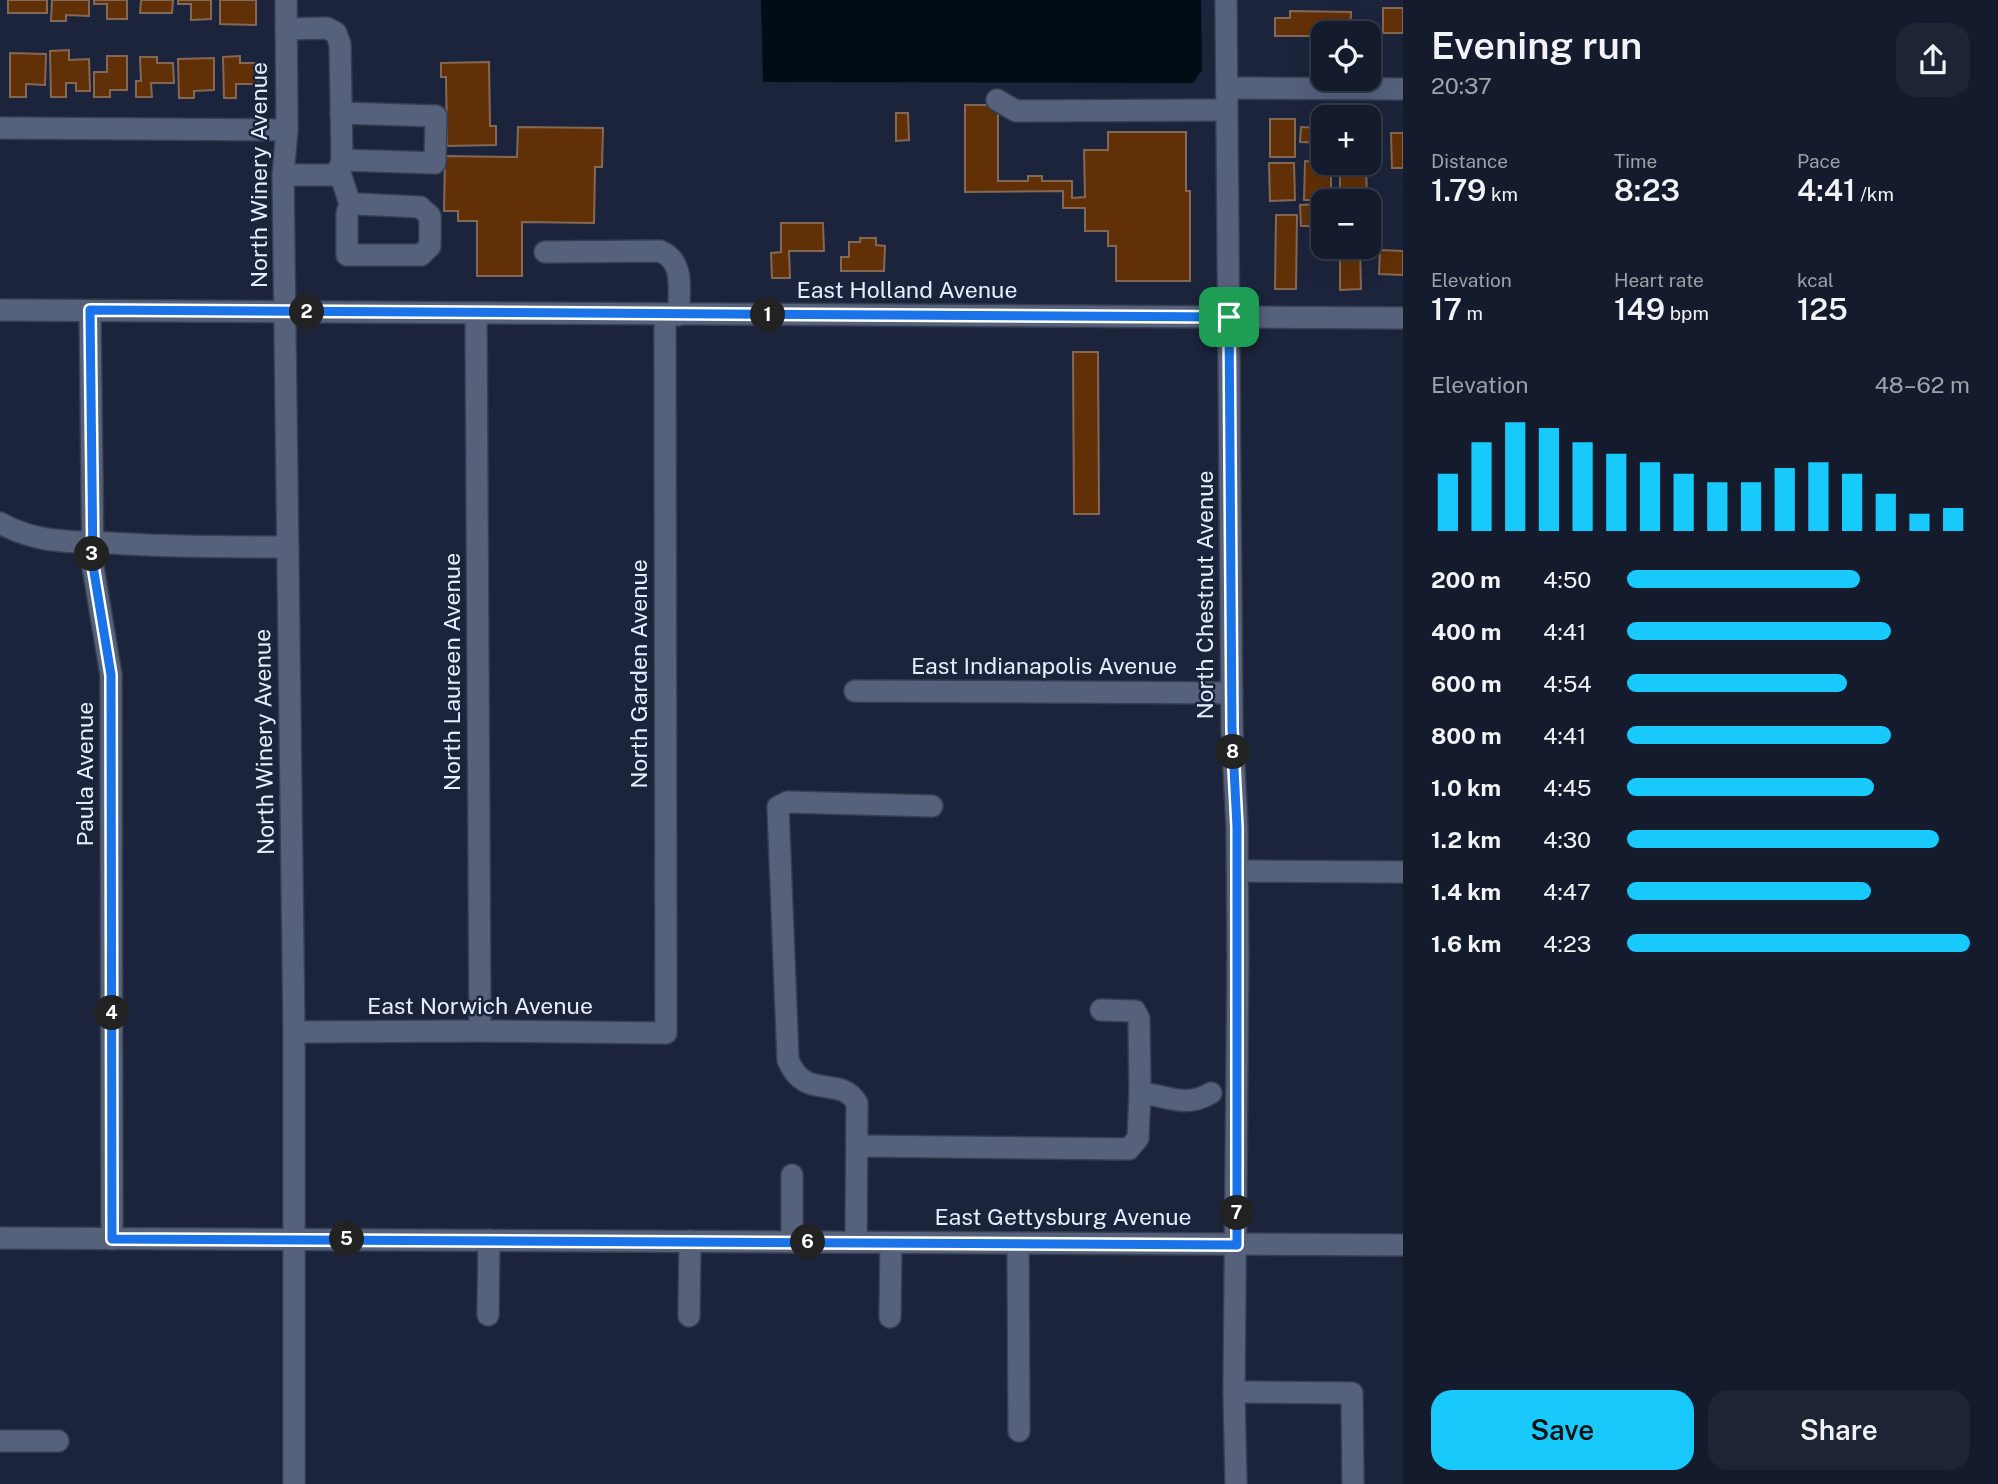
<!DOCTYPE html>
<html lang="en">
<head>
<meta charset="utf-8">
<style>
  body { margin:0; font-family:"Public Sans",sans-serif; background:#1d2434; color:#f1f3f6; height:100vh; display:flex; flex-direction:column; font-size:26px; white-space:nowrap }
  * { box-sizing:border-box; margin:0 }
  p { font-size:23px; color:#9da1a9 }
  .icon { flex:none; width:38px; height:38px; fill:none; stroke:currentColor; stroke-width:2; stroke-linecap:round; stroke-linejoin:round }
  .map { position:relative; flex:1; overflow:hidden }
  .panel { display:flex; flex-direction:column; background:#141b2c; width:595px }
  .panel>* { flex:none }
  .tools { position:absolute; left:1311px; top:21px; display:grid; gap:14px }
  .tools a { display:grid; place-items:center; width:70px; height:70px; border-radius:14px; background:#141b2c; box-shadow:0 7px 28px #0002,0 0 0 2px #333948; font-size:35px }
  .pin { position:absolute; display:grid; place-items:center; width:60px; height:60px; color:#fff; margin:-30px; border-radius:14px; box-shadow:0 4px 10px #0006 }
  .km { position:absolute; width:35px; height:35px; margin:-18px; border-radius:50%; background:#222; color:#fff; font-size:19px; line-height:35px; text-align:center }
  .round { display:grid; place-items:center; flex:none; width:74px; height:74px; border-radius:21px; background:#1d2434 }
  .summary { display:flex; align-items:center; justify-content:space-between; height:119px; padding:0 28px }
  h1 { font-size:38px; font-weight:600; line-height:52px }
  .figures { display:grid; grid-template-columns:repeat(3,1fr); gap:10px; height:119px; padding:7px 28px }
  .figures div { display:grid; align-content:center }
  .figures b { font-size:30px; font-weight:600 }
  .figures small { font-size:19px; font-weight:400 }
  .figures p { font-size:19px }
  .chart { height:196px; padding:14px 28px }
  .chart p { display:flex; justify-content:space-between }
  .chart svg { width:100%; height:126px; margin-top:7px; stroke:#18cafc; stroke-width:6 }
  .cta { display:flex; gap:14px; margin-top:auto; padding:14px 28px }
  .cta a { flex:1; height:80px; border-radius:21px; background:#18cafc; color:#111; font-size:28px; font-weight:600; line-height:80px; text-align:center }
  .cta a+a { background:#1d2434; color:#f1f3f6 }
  ul { padding:0 28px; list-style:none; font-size:23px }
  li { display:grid; grid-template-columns:112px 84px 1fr; align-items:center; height:52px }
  li i { height:18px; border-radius:9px; background:#18cafc }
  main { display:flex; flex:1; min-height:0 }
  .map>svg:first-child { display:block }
</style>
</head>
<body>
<main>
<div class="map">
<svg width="1403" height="1484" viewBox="0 0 1403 1484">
  <rect width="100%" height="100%" fill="#1b243b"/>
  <polygon fill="#000d15" points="761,0 1201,0 1202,70 1193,83 763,82"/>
  <g fill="#623006" stroke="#846856" stroke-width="2">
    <rect x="8" y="0" width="39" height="13"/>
    <polygon points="52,0 89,0 89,16 66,15 66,21 51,21"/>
    <polygon points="94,0 127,0 127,19 107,19 107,4 94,4"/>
    <polygon points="141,0 173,0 172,13 140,13"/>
    <polygon points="178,0 211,0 211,19 191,20 191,4 178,4"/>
    <polygon points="220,0 256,0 256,25 220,24"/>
    <rect x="1383" y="8" width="20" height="25"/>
    <polygon points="1290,11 1351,12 1350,33 1323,33 1323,36 1275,36 1275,18 1290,18"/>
    <polygon points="69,50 69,60 89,59 90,91 76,91 76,83 66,83 66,97 51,97 50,51"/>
    <polygon points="10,53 46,54 45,85 26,84 26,97 10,97"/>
    <polygon points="107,56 127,56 127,90 110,90 110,97 94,97 94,72 107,72"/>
    <polygon points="240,56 240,63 258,63 258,84 236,84 236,98 224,98 223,57"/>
    <polygon points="140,57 157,57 157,63 173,63 174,83 151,83 152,97 136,97 136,81 141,81"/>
    <polygon points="214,58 214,90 194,91 194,98 179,98 178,59"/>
    <polygon points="489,62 490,126 496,126 496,145 447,146 446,77 441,77 441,63"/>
    <polygon points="965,105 998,105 998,181 1028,181 1028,176 1042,176 1042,181 1072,181 1072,198 1085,197 1084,150 1108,150 1108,132 1186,132 1186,191 1190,191 1190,281 1116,281 1116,246 1108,246 1108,231 1085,231 1085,208 1063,208 1063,191 965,192"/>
    <polygon points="896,113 908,113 909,140 896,141"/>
    <rect x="1270" y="119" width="25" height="38"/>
    <polygon points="518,127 603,128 602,167 595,167 594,223 522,222 522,276 477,276 477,221 458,221 458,211 444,211 445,156 517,157"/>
    <polygon points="1301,127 1323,128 1323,143 1300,142"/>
    <polygon points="1391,133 1403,133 1403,168 1392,168"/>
    <polygon points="1305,161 1331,163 1331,200 1304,200"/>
    <polygon points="1269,163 1294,163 1295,200 1270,201"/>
    <polygon points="1340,163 1366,163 1367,199 1340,200"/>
    <polygon points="1323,204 1323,226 1301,226 1300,205"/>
    <polygon points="1276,215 1297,215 1296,289 1275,289"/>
    <polygon points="781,223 823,223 824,251 789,251 790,278 772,278 771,253 781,252"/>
    <polygon points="860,238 876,238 876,245 885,246 884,271 841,271 841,257 849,257 849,242 860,242"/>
    <polygon points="1340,247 1360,247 1361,289 1340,290"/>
    <polygon points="1380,250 1403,251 1403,275 1379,274"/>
    <polygon points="1073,352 1098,352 1099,514 1074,514"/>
  </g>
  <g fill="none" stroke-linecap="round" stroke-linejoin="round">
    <g stroke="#373e52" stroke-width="24">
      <g id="minor">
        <polyline points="286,0 287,130 283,175 294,1032 294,1484"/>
        <polyline points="1226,0 1232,729 1237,827 1238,958 1234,1392 1236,1484"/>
        <polyline points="1227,88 1403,89"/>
        <polyline points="997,100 1016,111 1227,110"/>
        <polyline points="341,113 436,116 435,163 342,160"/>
        <polyline points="0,128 287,130"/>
        <polyline points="339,170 350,204 347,213 347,255 421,255 430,246 430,216 420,207 357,204"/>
        <polyline points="283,175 331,175 339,170 342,160 340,44 336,33 327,28 286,29"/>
        <path d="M545,252L660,251C686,262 678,290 679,315"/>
        <polyline points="0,310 1403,318"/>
        <polyline points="90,311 93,567 111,675 112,1239"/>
        <polyline points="476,313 480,1031"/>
        <path d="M0,523C39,544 68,541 110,543C169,547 229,547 288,547"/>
        <polyline points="855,691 1232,693"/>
        <polyline points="1238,871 1403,872"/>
        <polyline points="1101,1010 1135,1011 1139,1019 1140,1093"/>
        <polyline points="294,1032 480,1031 666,1033 665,315"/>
        <path d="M857,1146L1129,1149L1138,1138L1140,1093C1167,1095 1184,1109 1211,1093"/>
        <polyline points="792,1175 792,1242"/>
        <polyline points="0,1238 1403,1245"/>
        <path d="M856,1242L857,1103C840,1074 805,1102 788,1060L778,807L788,802L932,806"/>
        <polyline points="1018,1243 1019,1431"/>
        <polyline points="488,1315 489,1240"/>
        <polyline points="689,1316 690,1241"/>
        <polyline points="890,1317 891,1243"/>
        <polyline points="1234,1392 1352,1393 1353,1484"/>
        <polyline points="0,1441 58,1441"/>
      </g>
    </g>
    <use href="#minor" stroke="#56617c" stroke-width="21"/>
  </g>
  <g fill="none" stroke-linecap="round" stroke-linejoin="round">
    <g stroke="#fff" stroke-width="14">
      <polygon id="route" points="90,310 1229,317 1232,729 1237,827 1237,1245 112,1239 111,675 93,566"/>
    </g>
    <use href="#route" stroke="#1a73e8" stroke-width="9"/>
  </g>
  <g text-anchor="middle" stroke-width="5" stroke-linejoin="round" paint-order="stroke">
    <g font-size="23" fill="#e6eefe" stroke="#1b243b">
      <text transform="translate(259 175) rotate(-90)" y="8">North Winery Avenue</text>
      <text x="907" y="298">East Holland Avenue</text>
      <text transform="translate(1205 595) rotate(-90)" y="8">North Chestnut Avenue</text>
      <text x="1044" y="674">East Indianapolis Avenue</text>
      <text transform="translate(452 672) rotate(-90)" y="8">North Laureen Avenue</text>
      <text transform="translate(639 674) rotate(-90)" y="8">North Garden Avenue</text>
      <text transform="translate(264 742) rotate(-91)" y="8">North Winery Avenue</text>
      <text transform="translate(85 774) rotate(-90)" y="8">Paula Avenue</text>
      <text x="480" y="1014">East Norwich Avenue</text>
      <text x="1063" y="1225">East Gettysburg Avenue</text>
    </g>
  </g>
</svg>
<div class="tools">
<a><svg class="icon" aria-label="locate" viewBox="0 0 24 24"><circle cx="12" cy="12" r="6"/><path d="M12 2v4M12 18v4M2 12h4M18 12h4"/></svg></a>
<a>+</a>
<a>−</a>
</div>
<div class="pin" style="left:1229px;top:317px;background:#1e9e55"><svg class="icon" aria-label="arrive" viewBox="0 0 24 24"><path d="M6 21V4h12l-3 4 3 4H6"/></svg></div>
<b class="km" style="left:768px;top:315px">1</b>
<b class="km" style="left:307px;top:312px">2</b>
<b class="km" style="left:92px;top:554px">3</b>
<b class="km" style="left:112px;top:1013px">4</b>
<b class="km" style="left:347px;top:1239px">5</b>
<b class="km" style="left:808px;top:1242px">6</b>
<b class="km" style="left:1237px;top:1213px">7</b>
<b class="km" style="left:1233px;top:752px">8</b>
</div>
<section class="panel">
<div class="summary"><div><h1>Evening run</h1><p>20:37</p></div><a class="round"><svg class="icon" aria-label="share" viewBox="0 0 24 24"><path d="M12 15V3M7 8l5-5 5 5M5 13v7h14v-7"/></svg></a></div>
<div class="figures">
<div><p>Distance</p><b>1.79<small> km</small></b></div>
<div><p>Time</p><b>8:23</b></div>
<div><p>Pace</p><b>4:41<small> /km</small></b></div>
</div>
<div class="figures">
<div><p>Elevation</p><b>17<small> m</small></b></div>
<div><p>Heart rate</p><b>149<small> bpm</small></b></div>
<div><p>kcal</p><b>125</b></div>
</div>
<div class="chart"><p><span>Elevation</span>48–62 m</p>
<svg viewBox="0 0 160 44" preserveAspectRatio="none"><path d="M5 44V24M15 44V13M25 44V6M35 44V8M45 44V13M55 44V17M65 44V20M75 44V24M85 44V27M95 44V27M105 44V22M115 44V20M125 44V24M135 44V31M145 44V38M155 44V36"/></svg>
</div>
<ul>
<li><b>200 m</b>4:50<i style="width:68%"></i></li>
<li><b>400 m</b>4:41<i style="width:77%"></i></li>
<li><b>600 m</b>4:54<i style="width:64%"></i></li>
<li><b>800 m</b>4:41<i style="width:77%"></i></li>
<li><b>1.0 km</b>4:45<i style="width:72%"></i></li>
<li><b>1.2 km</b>4:30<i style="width:91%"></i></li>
<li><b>1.4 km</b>4:47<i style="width:71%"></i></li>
<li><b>1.6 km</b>4:23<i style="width:100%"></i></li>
</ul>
<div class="cta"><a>Save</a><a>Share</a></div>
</section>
</main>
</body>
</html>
